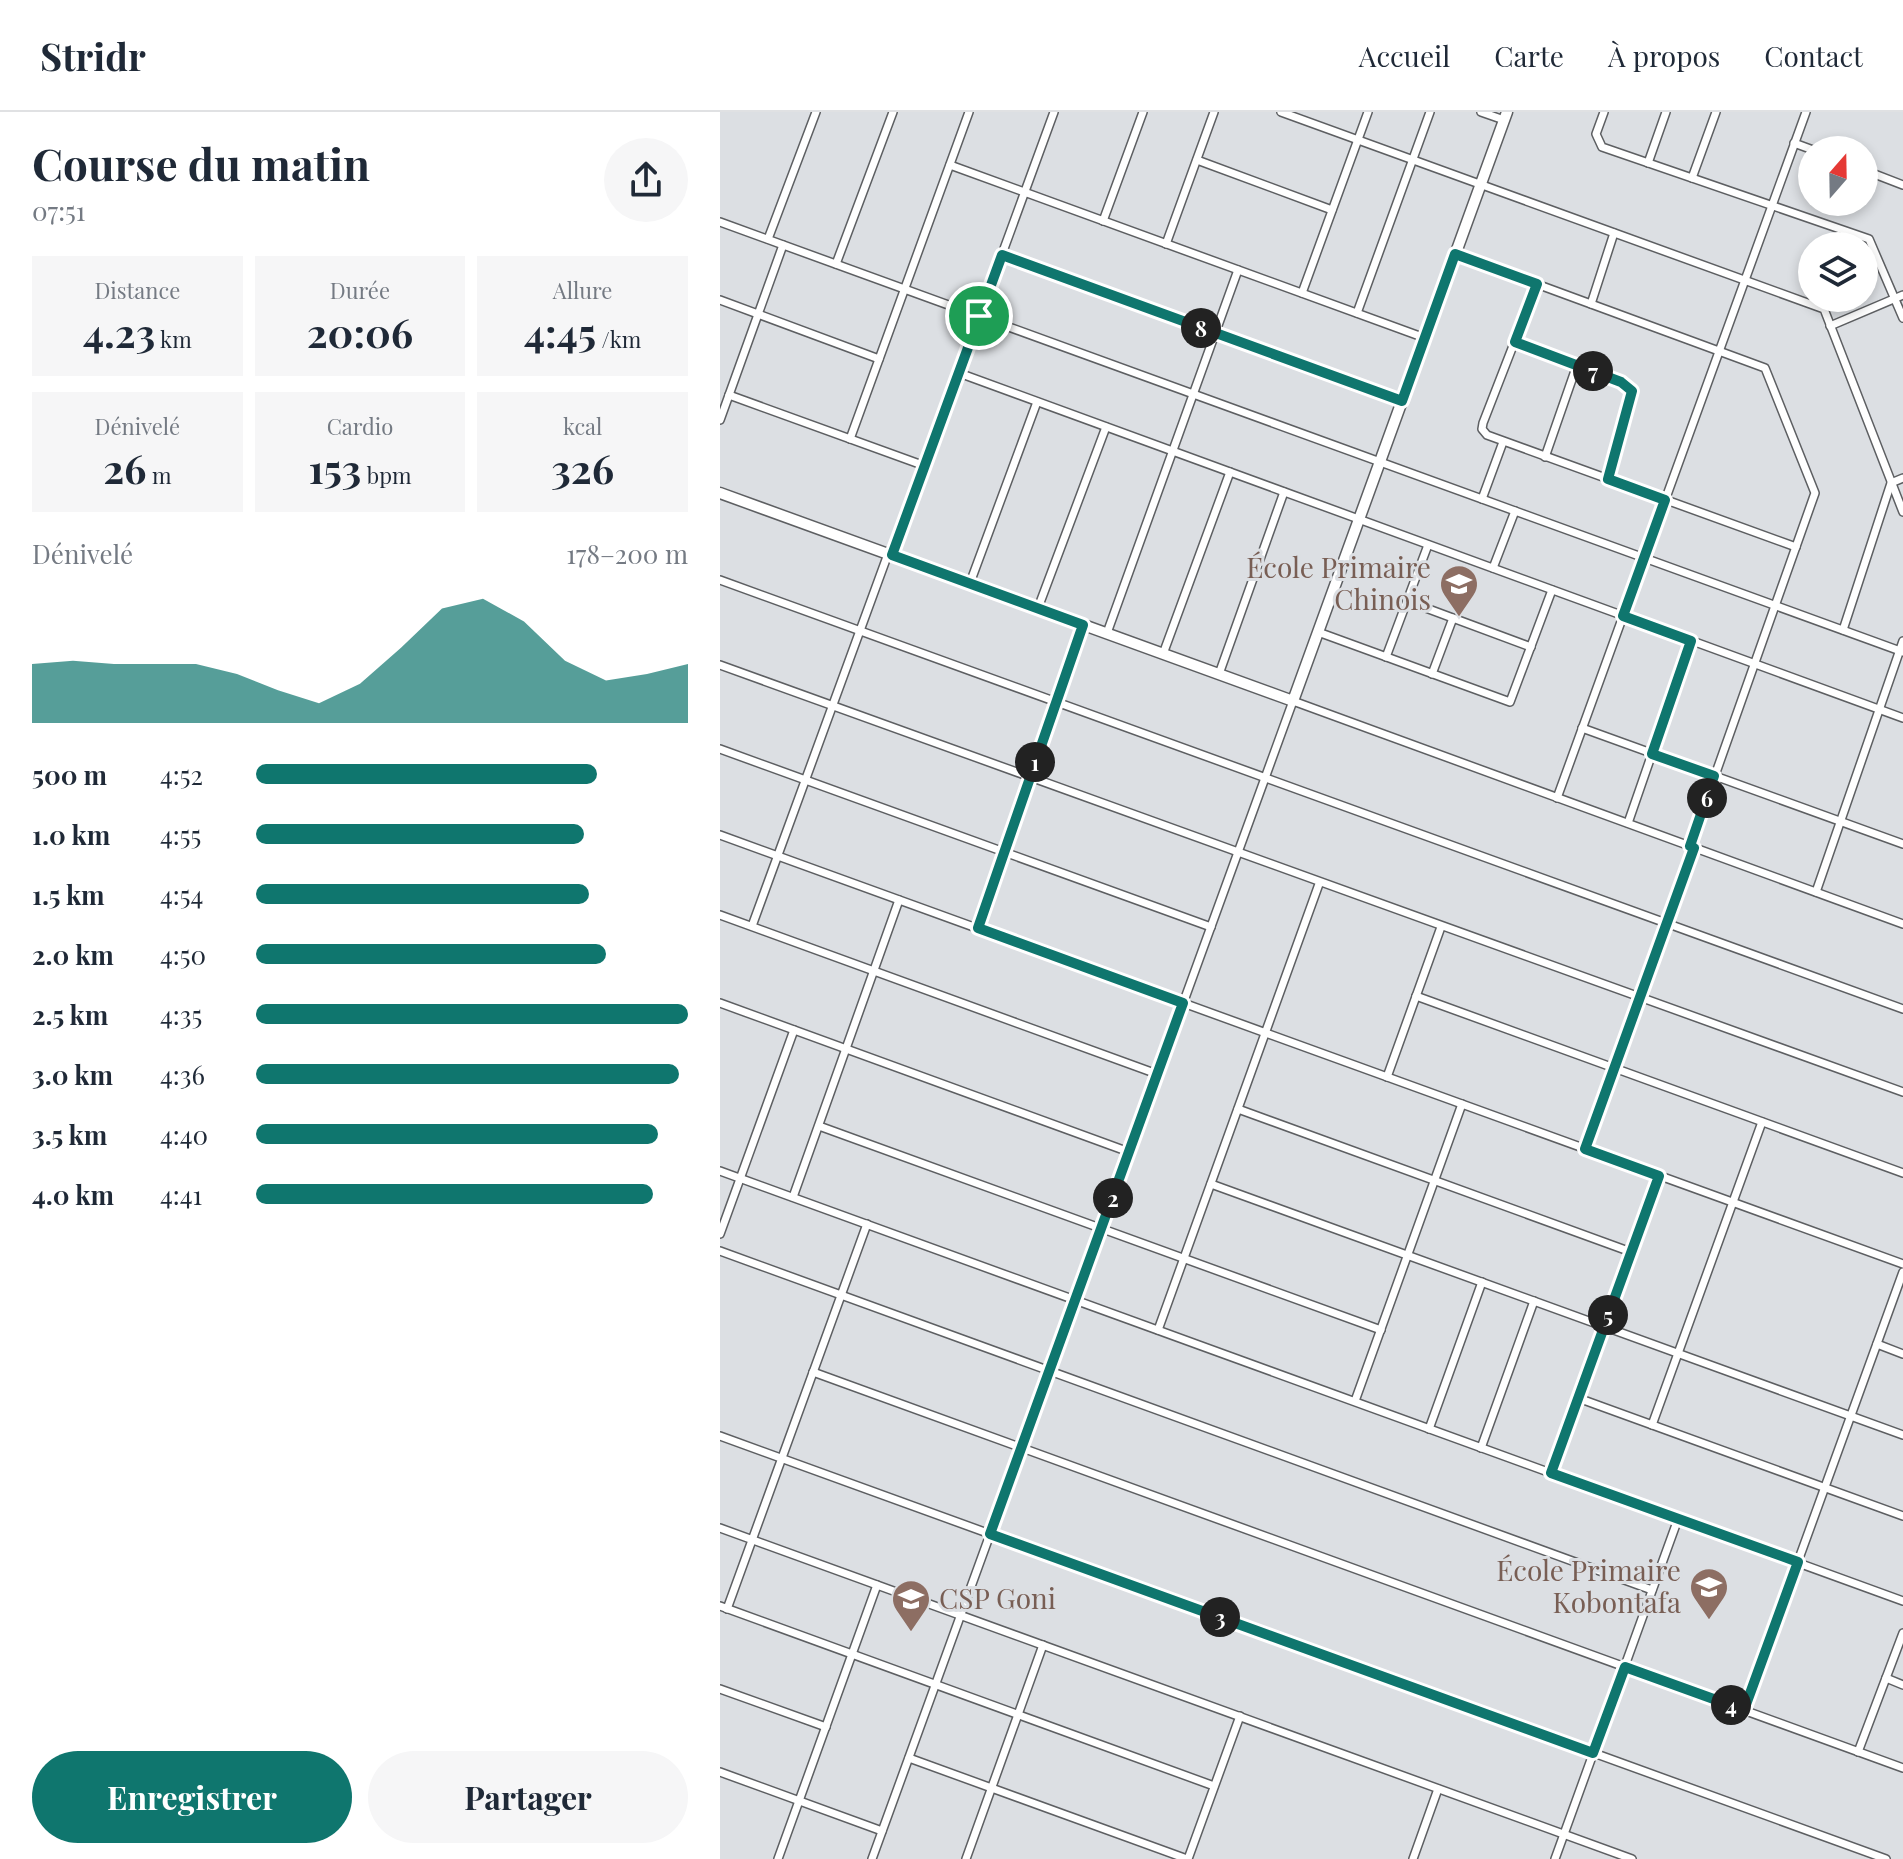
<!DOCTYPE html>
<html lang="fr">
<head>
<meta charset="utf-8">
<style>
  body { margin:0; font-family:"Playfair Display",serif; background:#f6f6f7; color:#1f2937; height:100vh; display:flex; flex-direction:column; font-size:30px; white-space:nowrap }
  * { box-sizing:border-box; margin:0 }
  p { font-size:26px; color:#747a83 }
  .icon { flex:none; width:44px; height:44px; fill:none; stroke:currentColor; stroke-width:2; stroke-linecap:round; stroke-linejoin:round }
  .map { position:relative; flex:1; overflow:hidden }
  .details { display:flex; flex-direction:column; background:#fff; width:720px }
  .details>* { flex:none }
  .needle { width:52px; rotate:20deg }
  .tools { position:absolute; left:1078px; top:24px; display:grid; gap:16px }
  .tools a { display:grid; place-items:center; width:80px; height:80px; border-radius:50%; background:#fff; box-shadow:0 4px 12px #0003; font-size:40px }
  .pin { position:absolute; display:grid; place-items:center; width:68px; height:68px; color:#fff; margin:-34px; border:4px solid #fff; border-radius:50%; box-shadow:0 2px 8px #0007 }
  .km { position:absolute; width:40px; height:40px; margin:-20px; border-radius:50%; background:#222; color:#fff; font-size:22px; line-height:40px; text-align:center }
  .round { display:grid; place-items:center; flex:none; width:84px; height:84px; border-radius:42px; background:#f6f6f7 }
  .summary { display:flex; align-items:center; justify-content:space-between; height:136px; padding:0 32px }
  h1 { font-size:44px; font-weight:700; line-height:60px }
  .stats { display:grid; grid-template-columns:repeat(3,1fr); gap:12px; height:136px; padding:8px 32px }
  .stats div { display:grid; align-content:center; border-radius:0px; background:#f6f6f7; text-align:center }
  .stats b { font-size:40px; font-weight:700 }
  .stats small { font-size:22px; font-weight:400 }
  .stats p { font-size:22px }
  .chart { height:224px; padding:16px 32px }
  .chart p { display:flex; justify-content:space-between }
  .chart svg { width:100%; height:144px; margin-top:8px; fill:#0f766e; opacity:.7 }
  .primary-button { display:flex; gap:16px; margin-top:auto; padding:16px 32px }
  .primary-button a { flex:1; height:92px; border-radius:48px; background:#0f766e; color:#fff; font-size:32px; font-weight:700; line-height:92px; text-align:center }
  .primary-button a+a { background:#f6f6f7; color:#1f2937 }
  ul { padding:0 32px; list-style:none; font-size:26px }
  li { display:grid; grid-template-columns:128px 96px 1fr; align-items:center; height:60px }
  li i { height:20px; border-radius:10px; background:#0f766e }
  header { display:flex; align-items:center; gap:48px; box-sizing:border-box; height:112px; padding:0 40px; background:#fff; border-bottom:2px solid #e0e1e3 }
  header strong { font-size:38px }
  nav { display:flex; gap:44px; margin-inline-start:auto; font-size:28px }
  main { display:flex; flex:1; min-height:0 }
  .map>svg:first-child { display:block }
</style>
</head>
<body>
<header>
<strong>Stridr</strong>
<nav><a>Accueil</a><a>Carte</a><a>À propos</a><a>Contact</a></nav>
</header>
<main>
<section class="details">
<div class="summary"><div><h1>Course du matin</h1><p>07:51</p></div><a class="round"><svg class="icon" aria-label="share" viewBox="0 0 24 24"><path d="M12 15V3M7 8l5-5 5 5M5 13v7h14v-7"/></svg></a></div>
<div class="stats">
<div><p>Distance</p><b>4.23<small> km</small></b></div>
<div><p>Durée</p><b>20:06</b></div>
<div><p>Allure</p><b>4:45<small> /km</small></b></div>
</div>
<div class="stats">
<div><p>Dénivelé</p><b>26<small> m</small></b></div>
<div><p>Cardio</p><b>153<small> bpm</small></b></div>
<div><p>kcal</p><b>326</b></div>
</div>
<div class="chart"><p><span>Dénivelé</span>178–200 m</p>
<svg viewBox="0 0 160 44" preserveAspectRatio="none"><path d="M0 44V26L10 25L20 26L30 26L40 26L50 29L60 34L70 38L80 32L90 21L100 9L110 6L120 13L130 25L140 31L150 29L160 26V44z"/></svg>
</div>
<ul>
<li><b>500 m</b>4:52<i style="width:79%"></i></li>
<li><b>1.0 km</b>4:55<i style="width:76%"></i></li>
<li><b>1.5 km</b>4:54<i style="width:77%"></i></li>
<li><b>2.0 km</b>4:50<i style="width:81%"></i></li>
<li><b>2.5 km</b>4:35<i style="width:100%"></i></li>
<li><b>3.0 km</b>4:36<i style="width:98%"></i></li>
<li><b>3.5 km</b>4:40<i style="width:93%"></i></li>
<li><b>4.0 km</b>4:41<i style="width:92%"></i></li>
</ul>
<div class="primary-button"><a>Enregistrer</a><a>Partager</a></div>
</section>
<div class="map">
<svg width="1183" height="1747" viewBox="0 0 1183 1747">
  <rect width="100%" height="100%" fill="#dcdfe3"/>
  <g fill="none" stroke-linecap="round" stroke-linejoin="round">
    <g stroke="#5d5f62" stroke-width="10">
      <g id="street">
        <polyline points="561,0 1104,197 1183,400"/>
        <polyline points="761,0 784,8"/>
        <polyline points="884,0 876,22 882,35 1149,127 1183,206"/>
        <polyline points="1074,31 1093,38"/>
        <polyline points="477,48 612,98"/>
        <polyline points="928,51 946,0"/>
        <polyline points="230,53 705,226"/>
        <polyline points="1144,58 1183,73"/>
        <polyline points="972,66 996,0"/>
        <polyline points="383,109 423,0"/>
        <polyline points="0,110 1183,540"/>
        <polyline points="48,127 96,0"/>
        <polyline points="446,132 494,0"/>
        <polyline points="735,142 1045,256 1095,381 970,734"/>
        <polyline points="282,143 682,289"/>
        <polyline points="116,152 173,0"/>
        <polyline points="817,172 763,311 762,317 767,323 1076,435"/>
        <polyline points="582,181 648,0"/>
        <polyline points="0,188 159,247"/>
        <polyline points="871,192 894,121"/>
        <polyline points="637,201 710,0"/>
        <polyline points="1110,214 1183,183"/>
        <polyline points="795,230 901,270 912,279 888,367"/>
        <polyline points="239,261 1183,606"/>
        <polyline points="9,283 205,354"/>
        <polyline points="0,308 63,133"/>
        <polyline points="130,327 249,0"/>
        <polyline points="825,345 857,253"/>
        <polyline points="762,387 783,330"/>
        <polyline points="172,443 334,0"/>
        <polyline points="773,456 795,399"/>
        <polyline points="0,468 1183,897"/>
        <polyline points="250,471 317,290"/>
        <polyline points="687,489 811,535"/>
        <polyline points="318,496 386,315"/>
        <polyline points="1123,518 1171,371 1183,366"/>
        <polyline points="598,520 790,590 832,478"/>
        <polyline points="387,521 518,158"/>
        <polyline points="443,542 510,360"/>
        <polyline points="666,545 708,433"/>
        <polyline points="0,553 1183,980"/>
        <polyline points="499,562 564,380"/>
        <polyline points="712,562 733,506"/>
        <polyline points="862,616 1183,732"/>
        <polyline points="0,637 491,815"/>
        <polyline points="837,686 1086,0"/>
        <polyline points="908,711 971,529"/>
        <polyline points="0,723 1183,1152"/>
        <polyline points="1096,780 1183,529"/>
        <polyline points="0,803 437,962"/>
        <polyline points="32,814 168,442"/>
        <polyline points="258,816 363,513"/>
        <polyline points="696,884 1183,1061"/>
        <polyline points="0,891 409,1040"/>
        <polyline points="667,965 721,815"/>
        <polyline points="518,997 911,1140"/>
        <polyline points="99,1014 661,1218"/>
        <polyline points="865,1037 974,736"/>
        <polyline points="0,1059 1183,1489"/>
        <polyline points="491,1072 1183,1323"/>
        <polyline points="73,1085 179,788"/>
        <polyline points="0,1122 74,918"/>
        <polyline points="0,1139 932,1478"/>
        <polyline points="438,1218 599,772"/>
        <polyline points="1157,1232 1183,1242"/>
        <polyline points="93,1260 1183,1656"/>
        <polyline points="858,1286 1183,1404"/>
        <polyline points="635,1289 742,992"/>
        <polyline points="932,1313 1042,1010"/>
        <polyline points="709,1317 762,1170"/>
        <polyline points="0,1324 1166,1747"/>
        <polyline points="761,1336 814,1189"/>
        <polyline points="831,1361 939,1064"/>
        <polyline points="0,1416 912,1747"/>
        <polyline points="0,1494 494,1674"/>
        <polyline points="7,1497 147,1112"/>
        <polyline points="1166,1566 1183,1573"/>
        <polyline points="0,1577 106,1615"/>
        <polyline points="1024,1598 1183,1160"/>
        <polyline points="1138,1640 1183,1521"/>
        <polyline points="189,1646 467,1747"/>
        <polyline points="0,1660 162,1719"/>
        <polyline points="58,1747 157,1473"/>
        <polyline points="152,1747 573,589 1183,812"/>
        <polyline points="246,1747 323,1533"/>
        <polyline points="468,1747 520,1604"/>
        <polyline points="693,1747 718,1677"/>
        <polyline points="835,1747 958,1407"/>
      </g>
    </g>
    <g stroke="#5d5f62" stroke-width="13">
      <polyline id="secondary" points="0,381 573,589 787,0"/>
    </g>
    <use href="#street" stroke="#fff" stroke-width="7"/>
    <use href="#secondary" stroke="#fff" stroke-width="10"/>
  </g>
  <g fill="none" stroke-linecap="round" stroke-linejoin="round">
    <g stroke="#fff" stroke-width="16">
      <polygon id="route" points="735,142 817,172 795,230 901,270 912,279 888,367 945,388 903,504 971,529 932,642 994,664 970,734 974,736 865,1037 939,1064 831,1361 1078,1450 1024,1598 905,1555 873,1641 270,1422 463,891 258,816 363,513 172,443 282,143 682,289"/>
    </g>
    <use href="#route" stroke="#0f766e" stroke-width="10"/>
  </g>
  <defs>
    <g id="school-pin" transform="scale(2)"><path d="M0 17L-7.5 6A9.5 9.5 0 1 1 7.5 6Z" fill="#8d6e63" stroke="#dcdfe3"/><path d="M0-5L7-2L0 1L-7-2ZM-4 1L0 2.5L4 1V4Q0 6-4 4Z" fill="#fff"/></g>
  </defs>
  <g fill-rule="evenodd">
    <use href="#school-pin" x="739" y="472"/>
    <use href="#school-pin" x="989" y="1475"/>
    <use href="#school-pin" x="191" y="1487"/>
  </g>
  <g text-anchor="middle" stroke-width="6" stroke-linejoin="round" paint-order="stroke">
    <g font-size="28" fill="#785e54" stroke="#dcdfe3" text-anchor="end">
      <text x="711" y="466">École Primaire<tspan x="711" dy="32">Chinois</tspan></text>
      <text x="961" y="1469">École Primaire<tspan x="961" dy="32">Kobontafa</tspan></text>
      <text x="219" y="1497" text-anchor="start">CSP Goni</text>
    </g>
  </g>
</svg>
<div class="tools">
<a><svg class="needle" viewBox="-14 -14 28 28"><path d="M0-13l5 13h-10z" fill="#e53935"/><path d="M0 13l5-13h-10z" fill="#747a83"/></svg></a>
<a><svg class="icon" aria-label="layers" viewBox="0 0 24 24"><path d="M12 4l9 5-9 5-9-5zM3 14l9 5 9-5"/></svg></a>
</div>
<div class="pin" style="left:259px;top:204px;background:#1e9e55"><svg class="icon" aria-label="arrive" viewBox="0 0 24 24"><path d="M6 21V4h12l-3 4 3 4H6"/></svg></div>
<b class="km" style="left:315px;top:650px">1</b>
<b class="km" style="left:393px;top:1086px">2</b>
<b class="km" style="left:500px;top:1505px">3</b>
<b class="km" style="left:1011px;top:1593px">4</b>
<b class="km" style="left:888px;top:1203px">5</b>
<b class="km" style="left:987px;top:686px">6</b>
<b class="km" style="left:873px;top:259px">7</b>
<b class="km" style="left:481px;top:216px">8</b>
</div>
</main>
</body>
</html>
